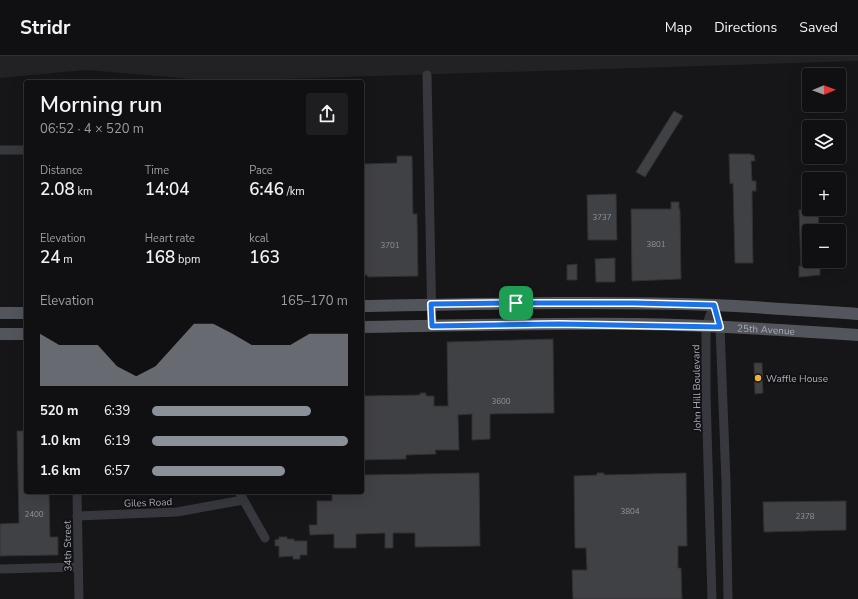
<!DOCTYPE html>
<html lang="en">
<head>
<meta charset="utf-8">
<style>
  body { margin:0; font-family:"Nunito Sans",sans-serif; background:#1e1e20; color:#f1f3f6; height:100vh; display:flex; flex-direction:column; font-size:15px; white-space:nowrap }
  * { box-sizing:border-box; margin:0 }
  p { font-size:13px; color:#9c9d9f }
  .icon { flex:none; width:22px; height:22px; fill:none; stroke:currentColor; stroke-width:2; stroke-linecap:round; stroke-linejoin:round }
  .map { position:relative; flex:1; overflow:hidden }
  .details { position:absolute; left:24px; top:24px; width:340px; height:414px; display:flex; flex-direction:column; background:#101012; border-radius:4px; box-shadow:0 4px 16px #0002,0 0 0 1px #303032 }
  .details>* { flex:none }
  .needle { width:26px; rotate:89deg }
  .tools { position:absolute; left:802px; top:12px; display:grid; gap:8px }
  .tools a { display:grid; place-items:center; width:44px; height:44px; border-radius:4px; background:#101012; box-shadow:0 4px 16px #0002,0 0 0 1px #303032; font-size:20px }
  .pin { position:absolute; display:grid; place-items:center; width:34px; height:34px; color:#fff; margin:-17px; border-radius:8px; box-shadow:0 2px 6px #0006 }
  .round { display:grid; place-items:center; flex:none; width:42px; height:42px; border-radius:4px; background:#1e1e20 }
  .head { display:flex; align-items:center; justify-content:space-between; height:68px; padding:0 16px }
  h1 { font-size:22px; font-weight:600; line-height:30px }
  .figures { display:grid; grid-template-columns:repeat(3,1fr); gap:6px; height:68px; padding:4px 16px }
  .figures div { display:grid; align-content:center }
  .figures b { font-size:17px; font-weight:600 }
  .figures small { font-size:11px; font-weight:400 }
  .figures p { font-size:11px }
  .chart { height:112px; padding:8px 16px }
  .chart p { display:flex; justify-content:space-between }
  .chart svg { width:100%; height:72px; margin-top:4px; fill:#8c9099; opacity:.7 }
  ul { padding:0 16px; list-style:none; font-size:13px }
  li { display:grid; grid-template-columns:64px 48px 1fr; align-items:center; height:30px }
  li i { height:10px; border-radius:5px; background:#8c9099 }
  header { display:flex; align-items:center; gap:24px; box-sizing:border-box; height:56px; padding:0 20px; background:#101012; border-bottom:1px solid #303032 }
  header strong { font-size:19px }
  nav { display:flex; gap:22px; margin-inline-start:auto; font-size:14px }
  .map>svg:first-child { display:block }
</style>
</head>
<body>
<header>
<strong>Stridr</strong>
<nav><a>Map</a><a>Directions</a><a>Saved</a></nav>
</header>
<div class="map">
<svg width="858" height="543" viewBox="0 0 858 543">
  <rect width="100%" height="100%" fill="#161618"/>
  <polygon fill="#222225" points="0,0 858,0 858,5 216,25 86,14 0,22"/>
  <g fill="#404145" stroke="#303034">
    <polygon points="674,55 683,60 645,121 636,116"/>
    <polygon points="729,98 751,98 751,99 754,99 755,105 751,105 752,125 756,125 756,135 752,135 753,207 735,207 733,127 730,128"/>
    <polygon points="397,100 412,100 413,158 417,158 418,220 368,221 367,219 362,219 362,108 397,107"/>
    <polygon points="616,138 617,184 588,184 587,139"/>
    <polygon points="671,146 679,146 679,153 680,153 681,223 632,225 631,153 671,153"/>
    <polygon points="799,154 818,154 819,175 809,175 809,205 818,205 818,208 820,208 820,219 799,221 799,210 801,210"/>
    <polygon points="615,202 615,226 596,226 595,203"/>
    <polygon points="577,208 577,224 567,224 567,209"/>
    <polygon points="553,283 554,357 490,358 490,383 472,384 472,358 458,359 459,394 435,394 436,398 406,399 406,403 362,404 362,340 420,339 420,337 426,337 426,340 434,340 434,350 448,350 447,286"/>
    <polygon points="754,307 762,307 763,337 755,338"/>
    <polygon points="17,375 26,375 26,436 49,436 50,481 58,481 58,499 0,500 0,468 19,467"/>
    <polygon points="479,417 480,490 415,491 415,477 393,477 393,492 385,492 385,477 356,478 356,492 334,492 334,478 310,479 309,469 317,469 317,445 332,445 332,436 362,436 362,419"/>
    <polygon points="597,417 604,417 604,419 686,417 687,490 678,490 678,512 681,512 682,543 573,543 572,514 587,514 586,492 575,492 574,420 597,419"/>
    <polygon points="846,445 846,474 764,476 763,446"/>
    <polygon points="279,481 287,481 287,483 294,483 294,485 307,485 307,499 300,499 300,503 293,503 293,500 279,501 279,490 275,490 275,484 279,483"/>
  </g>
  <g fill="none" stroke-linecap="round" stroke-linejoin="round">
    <g stroke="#37383d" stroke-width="9">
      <polyline points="427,19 432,270"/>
      <polyline points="0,94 26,94"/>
      <polyline points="714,249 720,271 726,426 728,543"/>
      <polyline points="77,436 79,543"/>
      <polyline points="239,436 265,482"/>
      <polyline points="77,460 177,456 243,444"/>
      <polyline points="0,513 78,511"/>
      <polyline points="712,543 706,339 706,270 714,249"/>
    </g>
    <g stroke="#53555c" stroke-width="12">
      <path d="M362,250C479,248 596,245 713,249C761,251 810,255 858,258"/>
      <polyline points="0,257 26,257"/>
      <path id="s1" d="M362,271C454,269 546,267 637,268C711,269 785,274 858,279"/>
      <polyline points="0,278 26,278"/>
    </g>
  </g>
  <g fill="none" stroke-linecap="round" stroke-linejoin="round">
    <g stroke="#fff" stroke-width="8">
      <polygon id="route" points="516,247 634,247 714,249 720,271 559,268 432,270 431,248"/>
    </g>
    <use href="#route" stroke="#1a73e8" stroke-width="5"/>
  </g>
  <circle fill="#f2b134" stroke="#111113" stroke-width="1.5" cx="758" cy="322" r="4"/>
  <g text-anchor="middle" stroke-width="3.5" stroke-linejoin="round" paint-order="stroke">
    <g font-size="8" fill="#8e929b">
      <text x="602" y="164">3737</text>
      <text x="656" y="191">3801</text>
      <text x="390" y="192">3701</text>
      <text x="501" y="348">3600</text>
      <text x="630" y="458">3804</text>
      <text x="34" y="461">2400</text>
      <text x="805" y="463">2378</text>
    </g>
    <g font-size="10" fill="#a8adb8" stroke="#111113">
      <text dy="4" stroke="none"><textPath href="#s1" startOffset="404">25th Avenue</textPath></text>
      <text transform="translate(696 332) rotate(-91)" y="4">John Hill Boulevard</text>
      <text transform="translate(148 446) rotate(-2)" y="4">Giles Road</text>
      <text transform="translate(67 490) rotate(-91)" y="4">34th Street</text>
    </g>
    <g font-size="10" fill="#a8adb8" stroke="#111113" text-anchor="start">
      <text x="766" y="326">Waffle House</text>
    </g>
  </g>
</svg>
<div class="tools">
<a><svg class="needle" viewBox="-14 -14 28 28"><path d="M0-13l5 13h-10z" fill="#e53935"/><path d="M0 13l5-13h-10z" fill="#9c9d9f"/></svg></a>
<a><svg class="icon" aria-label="layers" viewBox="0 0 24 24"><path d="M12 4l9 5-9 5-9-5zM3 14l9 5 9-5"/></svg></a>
<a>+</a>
<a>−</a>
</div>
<div class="pin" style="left:516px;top:247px;background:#1e9e55"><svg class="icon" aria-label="arrive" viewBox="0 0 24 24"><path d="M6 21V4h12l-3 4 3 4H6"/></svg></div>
<section class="details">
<div class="head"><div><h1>Morning run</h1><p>06:52 · 4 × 520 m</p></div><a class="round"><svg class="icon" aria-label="share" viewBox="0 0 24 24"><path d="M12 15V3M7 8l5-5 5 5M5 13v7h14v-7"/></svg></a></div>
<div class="figures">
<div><p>Distance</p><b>2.08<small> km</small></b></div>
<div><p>Time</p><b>14:04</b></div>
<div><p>Pace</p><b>6:46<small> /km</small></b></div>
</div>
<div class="figures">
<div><p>Elevation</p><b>24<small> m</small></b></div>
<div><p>Heart rate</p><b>168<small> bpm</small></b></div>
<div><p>kcal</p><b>163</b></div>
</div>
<div class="chart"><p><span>Elevation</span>165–170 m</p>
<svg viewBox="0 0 160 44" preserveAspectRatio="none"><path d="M0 44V12L10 19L20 19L30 19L40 32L50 38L60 32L70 19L80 6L90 6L100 12L110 19L120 19L130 19L140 12L150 12L160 12V44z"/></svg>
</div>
<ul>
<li><b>520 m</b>6:39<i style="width:81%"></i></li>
<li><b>1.0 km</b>6:19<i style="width:100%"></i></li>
<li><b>1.6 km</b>6:57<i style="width:68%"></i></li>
</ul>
</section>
</div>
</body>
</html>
